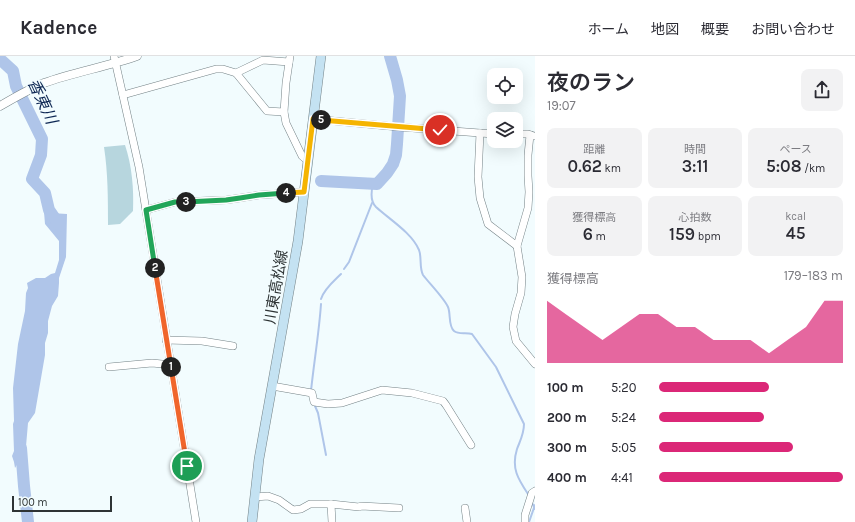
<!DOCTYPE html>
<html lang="ja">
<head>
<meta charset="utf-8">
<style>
  body { margin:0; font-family:Karla,"Noto Sans JP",sans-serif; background:#f2f2f3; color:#2b2b33; height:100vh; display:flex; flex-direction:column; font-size:15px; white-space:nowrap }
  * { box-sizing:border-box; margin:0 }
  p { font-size:13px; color:#7c7c81 }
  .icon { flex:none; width:22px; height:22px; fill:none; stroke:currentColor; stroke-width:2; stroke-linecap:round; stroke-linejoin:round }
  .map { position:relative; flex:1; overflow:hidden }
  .drawer { display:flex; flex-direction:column; background:#fff; width:320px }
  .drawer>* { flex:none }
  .fabs { position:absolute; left:487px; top:12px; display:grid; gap:8px }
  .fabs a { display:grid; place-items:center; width:36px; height:36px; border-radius:8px; background:#fff; box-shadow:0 4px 16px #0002; font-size:20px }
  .scale { position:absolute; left:12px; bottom:10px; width:100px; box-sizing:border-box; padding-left:4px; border:2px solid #2e3435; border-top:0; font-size:11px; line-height:14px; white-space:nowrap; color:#2e3435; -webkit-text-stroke:3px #f2fcfe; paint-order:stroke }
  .pin { position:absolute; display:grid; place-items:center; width:34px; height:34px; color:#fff; margin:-17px; border:2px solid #fff; border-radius:50%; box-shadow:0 1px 4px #0007 }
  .km { position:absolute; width:20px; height:20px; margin:-10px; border-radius:50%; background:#222; color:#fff; font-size:11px; line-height:20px; text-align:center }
  .round { display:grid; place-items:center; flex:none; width:42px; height:42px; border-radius:8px; background:#f2f2f3 }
  .headline { display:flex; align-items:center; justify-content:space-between; height:68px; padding:0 12px }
  h1 { font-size:22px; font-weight:600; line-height:30px }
  .metrics { display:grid; grid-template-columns:repeat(3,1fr); gap:6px; height:68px; padding:4px 12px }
  .metrics div { display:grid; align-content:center; border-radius:8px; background:#f2f2f3; text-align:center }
  .metrics b { font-size:17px; font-weight:600 }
  .metrics small { font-size:11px; font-weight:400 }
  .metrics p { font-size:11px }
  .chart { height:112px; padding:8px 12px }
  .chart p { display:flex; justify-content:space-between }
  .chart svg { width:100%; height:72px; margin-top:4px; fill:#db2777; opacity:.7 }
  ul { padding:0 12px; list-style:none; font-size:13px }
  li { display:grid; grid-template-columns:64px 48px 1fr; align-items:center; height:30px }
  li i { height:10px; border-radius:5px; background:#db2777 }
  header { display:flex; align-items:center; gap:24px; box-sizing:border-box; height:56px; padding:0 20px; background:#fff; border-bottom:1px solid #e1e1e2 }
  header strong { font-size:19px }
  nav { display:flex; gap:22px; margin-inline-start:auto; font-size:14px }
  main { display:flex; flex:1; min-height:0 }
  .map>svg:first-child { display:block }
</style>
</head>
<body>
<header>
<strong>Kadence</strong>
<nav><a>ホーム</a><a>地図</a><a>概要</a><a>お問い合わせ</a></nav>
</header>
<main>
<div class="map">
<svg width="535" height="466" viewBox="0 0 535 466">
  <rect width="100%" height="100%" fill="#f2fcfe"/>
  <path fill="#b7d6de" d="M125,89C132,110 134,133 133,155L120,168L108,169C108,143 108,117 104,91Z"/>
  <polygon fill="#afc5e9" points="44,156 51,157 67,158 66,201 59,222 59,227 58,240 52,250 48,265 48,277 45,287 45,299 35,357 28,367 25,402 21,408 18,407 15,412 14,406 12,400 14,395 13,368 14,365 13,332 18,288 25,255 26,237 28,232 27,227 36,222 45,222 51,218 55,217 59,204 59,185 45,168"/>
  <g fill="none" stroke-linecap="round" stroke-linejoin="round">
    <g stroke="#afc5e9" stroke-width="2">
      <path d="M373,128C371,136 370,145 376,151C389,163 412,177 419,194C422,202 419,211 423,219C429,227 444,242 448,251C451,258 448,270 454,275C459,279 466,276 472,278L496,311L524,368C524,378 520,385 517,393C511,412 518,423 528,438"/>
      <polyline points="344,213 349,206 372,147"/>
      <path d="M321,243C324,233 334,225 341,218"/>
      <path d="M311,335C314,306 319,277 321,248"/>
      <polyline points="315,350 318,357 326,399"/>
      <polyline points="531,445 535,453"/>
      <polyline points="529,466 535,449"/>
    </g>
    <g stroke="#afc5e9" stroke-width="12">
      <polyline points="0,5 2,5 13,15 16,30 42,83 41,99 32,123 45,137 49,154 60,170"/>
      <polyline points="321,125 377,128 387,117 393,108 396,99 397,88 400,40 397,24 390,0"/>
      <polyline points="21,392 24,430 28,466"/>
    </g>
    <g stroke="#748286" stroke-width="8">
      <g id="minor">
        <polyline points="114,0 139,111 196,466"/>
        <polyline points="290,0 286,27 284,56 286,67 302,100 308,105"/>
        <polyline points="236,17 263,4 289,6"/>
        <polyline points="123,39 216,13 223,13 236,17 267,55 284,56"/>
        <polyline points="313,63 399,71 480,77 494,78"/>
        <polyline points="480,77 478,121 480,142 488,168 517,190 522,221 521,237 515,258 513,271 516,285 535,308"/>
        <polyline points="516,78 528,78 534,80"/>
        <polyline points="146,154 175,146 226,144 240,142 259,139 304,136"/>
        <polyline points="517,190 528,152 529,136 528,120 528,99 530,79"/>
        <polyline points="166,284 202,285 233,290"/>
        <polyline points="109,311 152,307 162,308 171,313"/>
        <polyline points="272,330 312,337 314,346 328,348 342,347 382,334 412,337 443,345 446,349 471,389"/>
        <polyline points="255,441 268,440 279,444 293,454 301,453 310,448 331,448 359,451 361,450 399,452"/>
        <polyline points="331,448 332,466"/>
        <polyline points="465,452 467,466"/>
        <polyline points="525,466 525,459 532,437 535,435"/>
      </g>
    </g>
    <g stroke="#748286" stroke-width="9">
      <path id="tertiary" d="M0,50C14,42 29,33 44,27C74,16 106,11 137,0"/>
    </g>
    <g stroke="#748286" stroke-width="10">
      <polyline id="secondary" points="252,466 259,403 298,185 321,0"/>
    </g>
    <use href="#minor" stroke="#fff" stroke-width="7"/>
    <use href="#tertiary" stroke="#fff" stroke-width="8"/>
    <use href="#secondary" stroke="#c4e2f2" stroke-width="9"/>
  </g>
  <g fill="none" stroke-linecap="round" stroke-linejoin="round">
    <g stroke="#fff" stroke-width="8">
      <polyline id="split-1" points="171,311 187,410"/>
    </g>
    <g stroke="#fff" stroke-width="8">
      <polyline id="split-2" points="155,212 171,311"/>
    </g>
    <g stroke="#fff" stroke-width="8">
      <polyline id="split-3" points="155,212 146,154 175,146 186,146"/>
    </g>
    <g stroke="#fff" stroke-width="8">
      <polyline id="split-4" points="186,146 226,144 240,142 259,139 286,137"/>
    </g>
    <g stroke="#fff" stroke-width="8">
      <polyline id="split-5" points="286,137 304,136 313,63 321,64"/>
    </g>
    <g stroke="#fff" stroke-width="8">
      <polyline id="split-6" points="321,64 440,74"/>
    </g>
    <use href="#split-1" stroke="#f0652b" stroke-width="5"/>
    <use href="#split-2" stroke="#f0652b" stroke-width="5"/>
    <use href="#split-3" stroke="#22a559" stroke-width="5"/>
    <use href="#split-4" stroke="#22a559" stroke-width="5"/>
    <use href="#split-5" stroke="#f5b400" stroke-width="5"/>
    <use href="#split-6" stroke="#f5b400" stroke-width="5"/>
  </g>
  <g text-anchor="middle" stroke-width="3.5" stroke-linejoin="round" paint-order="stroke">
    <g font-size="15" fill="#2e3435" stroke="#f2fcfe">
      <text transform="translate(276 231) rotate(-80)" y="5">川東高松線</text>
    </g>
    <g font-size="16" font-style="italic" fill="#0e2854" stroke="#f2fcfe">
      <text transform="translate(43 45) rotate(65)" y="6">香東川</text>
    </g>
  </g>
</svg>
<div class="fabs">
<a><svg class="icon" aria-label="locate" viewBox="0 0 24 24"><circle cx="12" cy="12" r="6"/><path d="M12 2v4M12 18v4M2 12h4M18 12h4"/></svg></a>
<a><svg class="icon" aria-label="layers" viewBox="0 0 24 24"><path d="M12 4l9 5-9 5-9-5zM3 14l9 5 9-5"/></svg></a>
</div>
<div class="scale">100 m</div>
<div class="pin" style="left:187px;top:410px;background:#1e9e55"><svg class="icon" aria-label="arrive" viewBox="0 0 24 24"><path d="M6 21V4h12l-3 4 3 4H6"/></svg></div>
<div class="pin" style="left:440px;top:74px;background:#d93025"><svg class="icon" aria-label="check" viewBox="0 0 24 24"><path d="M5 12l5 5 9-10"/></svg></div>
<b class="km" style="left:171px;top:311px">1</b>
<b class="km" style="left:155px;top:212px">2</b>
<b class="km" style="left:186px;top:146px">3</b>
<b class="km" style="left:286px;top:137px">4</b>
<b class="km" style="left:321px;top:64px">5</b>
</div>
<section class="drawer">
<div class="headline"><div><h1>夜のラン</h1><p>19:07</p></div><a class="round"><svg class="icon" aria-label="share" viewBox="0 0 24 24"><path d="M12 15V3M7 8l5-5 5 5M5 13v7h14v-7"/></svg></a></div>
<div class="metrics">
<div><p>距離</p><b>0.62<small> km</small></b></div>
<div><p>時間</p><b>3:11</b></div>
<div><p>ペース</p><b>5:08<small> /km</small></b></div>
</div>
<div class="metrics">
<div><p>獲得標高</p><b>6<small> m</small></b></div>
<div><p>心拍数</p><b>159<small> bpm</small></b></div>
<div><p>kcal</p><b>45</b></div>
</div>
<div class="chart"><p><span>獲得標高</span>179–183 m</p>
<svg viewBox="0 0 160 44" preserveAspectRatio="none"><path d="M0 44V6L10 14L20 22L30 30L40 22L50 14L60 14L70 22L80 22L90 30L100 30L110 30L120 38L130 30L140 22L150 6L160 6V44z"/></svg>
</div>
<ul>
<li><b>100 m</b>5:20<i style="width:60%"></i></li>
<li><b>200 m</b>5:24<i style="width:57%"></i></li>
<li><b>300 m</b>5:05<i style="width:73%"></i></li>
<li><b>400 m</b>4:41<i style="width:100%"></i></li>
</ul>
</section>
</main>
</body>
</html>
